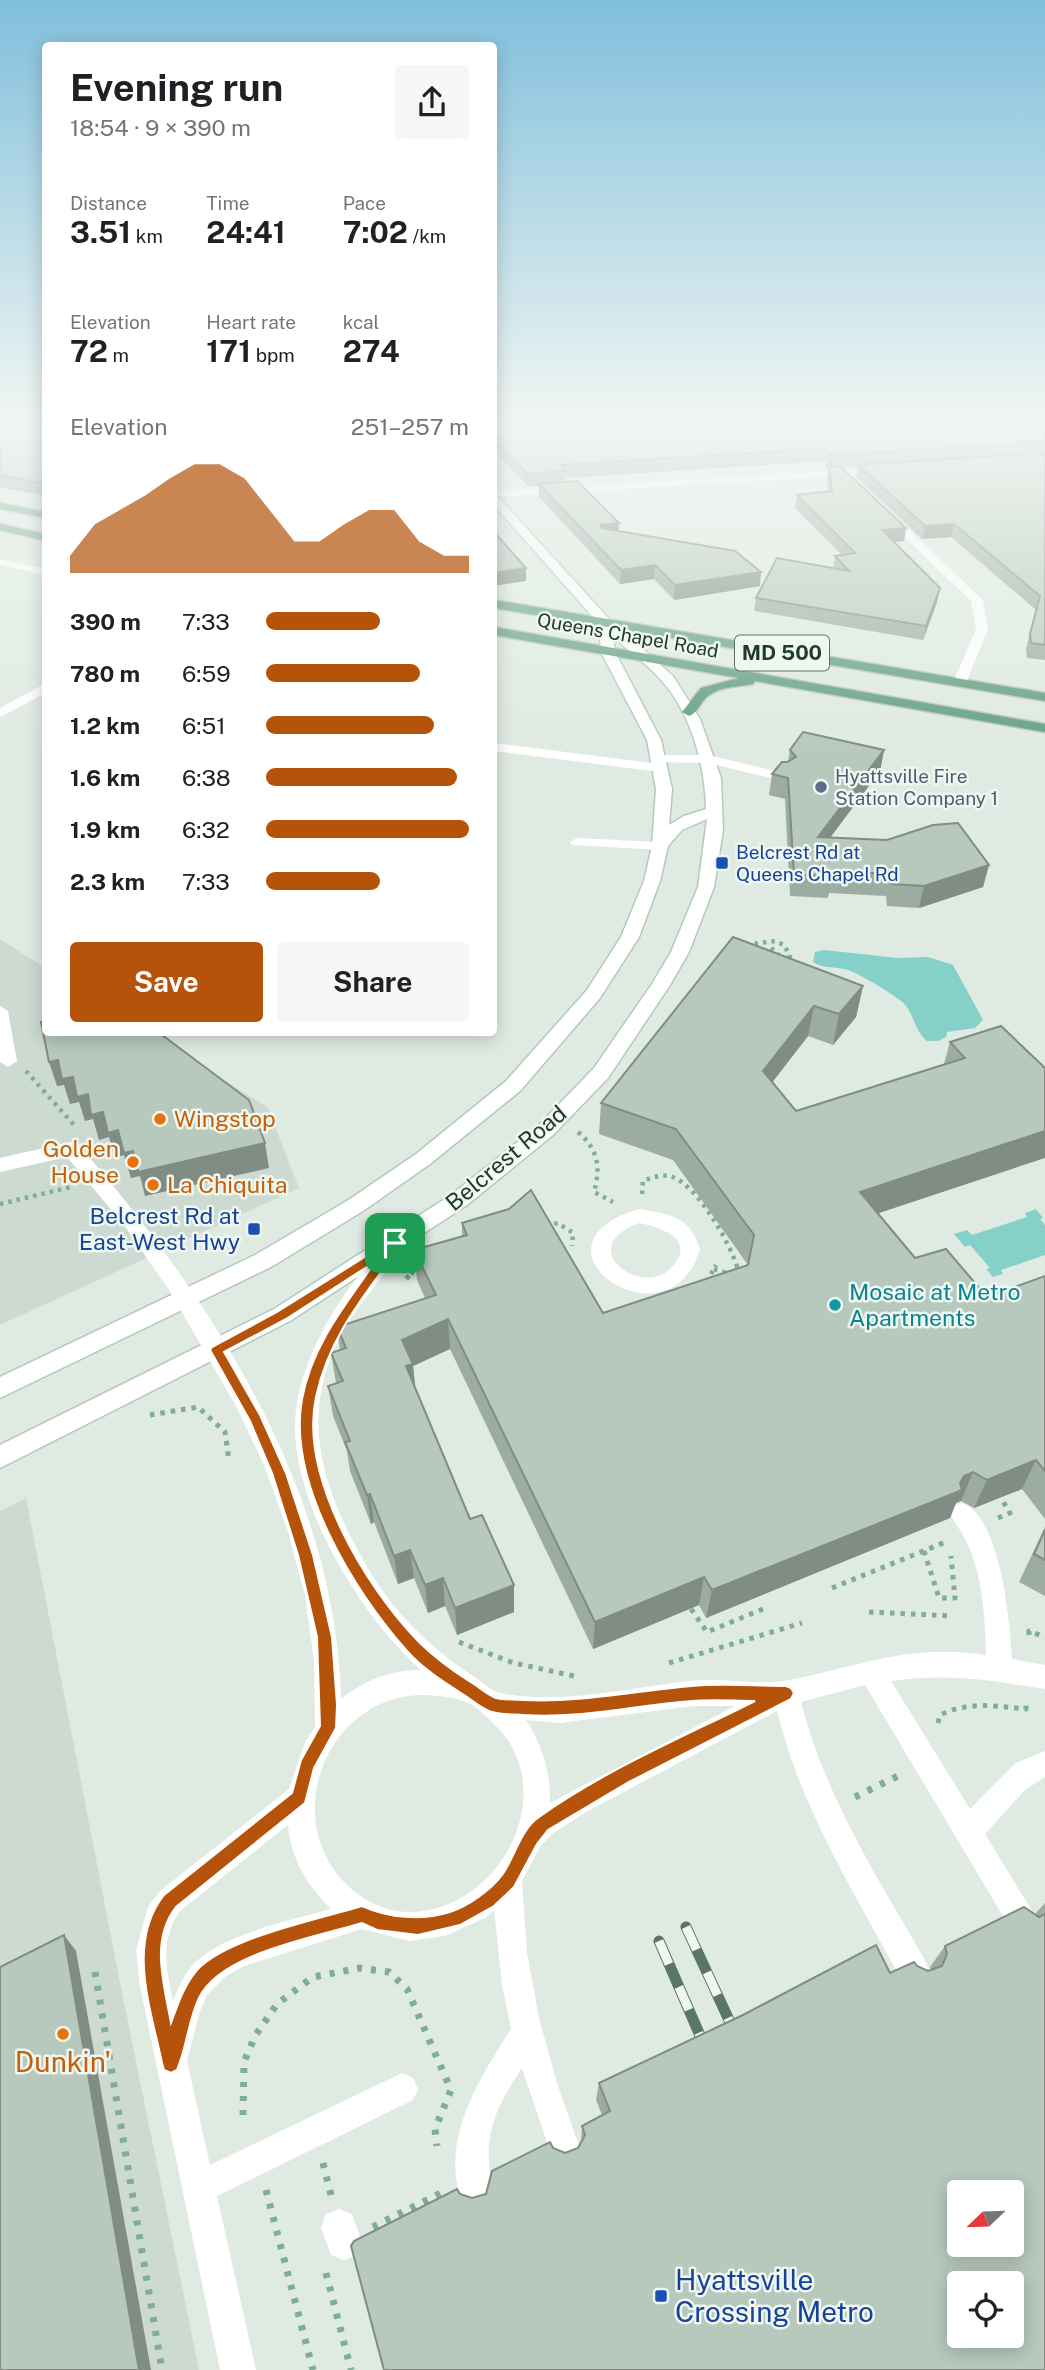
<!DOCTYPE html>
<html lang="en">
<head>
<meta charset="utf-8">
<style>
  body { margin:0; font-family:"Public Sans",sans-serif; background:#f6f6f6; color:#202124; height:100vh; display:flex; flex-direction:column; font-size:26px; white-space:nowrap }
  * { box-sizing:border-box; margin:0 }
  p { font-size:23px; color:#757577 }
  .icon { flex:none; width:38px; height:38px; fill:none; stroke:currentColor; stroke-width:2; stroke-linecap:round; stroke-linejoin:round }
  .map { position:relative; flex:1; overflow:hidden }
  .side { position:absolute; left:42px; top:42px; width:455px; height:994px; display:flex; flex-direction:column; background:#fff; border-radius:7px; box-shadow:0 4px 18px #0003 }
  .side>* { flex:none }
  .needle { width:46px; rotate:247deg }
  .tools { position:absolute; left:947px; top:2180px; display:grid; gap:14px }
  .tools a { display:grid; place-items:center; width:77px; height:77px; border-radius:7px; background:#fff; box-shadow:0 4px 18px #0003; font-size:35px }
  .pin { position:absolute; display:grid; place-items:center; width:60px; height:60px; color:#fff; margin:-30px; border-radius:14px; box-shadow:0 4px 10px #0006 }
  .round { display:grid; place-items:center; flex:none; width:74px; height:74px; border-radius:7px; background:#f6f6f6 }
  .summary { display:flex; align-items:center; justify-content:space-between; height:119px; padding:0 28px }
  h1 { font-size:38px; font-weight:700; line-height:52px }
  .metrics { display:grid; grid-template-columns:repeat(3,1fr); gap:10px; height:119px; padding:7px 28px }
  .metrics div { display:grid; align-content:center }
  .metrics b { font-size:30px; font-weight:700 }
  .metrics small { font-size:19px; font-weight:400 }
  .metrics p { font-size:19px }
  .chart { height:196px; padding:14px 28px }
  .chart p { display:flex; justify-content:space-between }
  .chart svg { width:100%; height:126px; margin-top:7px; fill:#b45309; opacity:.7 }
  .action { display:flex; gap:14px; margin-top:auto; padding:14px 28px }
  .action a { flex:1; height:80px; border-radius:7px; background:#b45309; color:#fff; font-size:28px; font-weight:700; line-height:80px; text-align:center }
  .action a+a { background:#f6f6f6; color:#202124 }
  ul { padding:0 28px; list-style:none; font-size:23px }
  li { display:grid; grid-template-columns:112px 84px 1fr; align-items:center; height:52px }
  li i { height:18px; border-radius:9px; background:#b45309 }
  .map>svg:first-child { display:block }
</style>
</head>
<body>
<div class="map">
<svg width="1045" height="2370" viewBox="0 0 1045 2370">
  <rect width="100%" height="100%" fill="#dfeae2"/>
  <g fill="#cddad1">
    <polygon points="0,939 45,968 46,1032 149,1033 267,1107 299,1188 0,1325"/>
    <polygon points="26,1498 121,1988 199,2370 0,2370 0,1511"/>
  </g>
  <g fill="#85d0c9">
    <path d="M824,950L898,958L928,957L953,965L983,1020L975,1028L947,1032L946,1037L938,1041H927C913,1030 915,1012 901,1001C891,993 856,971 844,969C831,966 824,969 813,962L815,952Z"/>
    <polygon points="1036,1209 1043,1218 1040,1219 1045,1225 1045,1255 1001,1270 1003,1274 993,1277 986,1269 990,1268 970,1245 965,1247 954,1234 967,1230 972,1235 1027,1217 1025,1213"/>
  </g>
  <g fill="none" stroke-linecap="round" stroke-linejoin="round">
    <g stroke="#b2cabb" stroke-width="3">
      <path id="secondary" d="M494,496L498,497L610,620L673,676L700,719L721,778L723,830L714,887L689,952L670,985L608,1078L553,1135L467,1205L290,1321L0,1468V1445L274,1309L451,1195L539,1125L594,1068L652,984L671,952L698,887L707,819L682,830L668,846L660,881L639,937L600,998L520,1091L430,1164L363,1211L271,1267L0,1398V1377L255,1255L347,1201L416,1154L506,1081L587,990L621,937L644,881L652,846L656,789L647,740L601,652L599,624L494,505ZM613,637C629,651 648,665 662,681C692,715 705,766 706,809L684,816L669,825L672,789L661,740L615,652Z"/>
    </g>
    <g stroke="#bcc4c0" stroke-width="3">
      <g id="primary">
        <polygon points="0,503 46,512 46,518 0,509"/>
        <polygon points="0,524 46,534 46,541 0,530"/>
        <polygon points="494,600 1045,693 1045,701 494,608"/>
        <path d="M494,627L1045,724V732L755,681L753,684C738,687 721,686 708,696C700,702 698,713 689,716L682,712L701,688L739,678L494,635Z"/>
      </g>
    </g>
    <g stroke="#7fae93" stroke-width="4.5" stroke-dasharray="3.5 5" stroke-linecap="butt">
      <polyline points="771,948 778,954 776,956"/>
      <polyline points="752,950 752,944 775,941 784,945 790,956 786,960"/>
      <polyline points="26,1071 74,1125"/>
      <path d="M578,1132C598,1149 601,1167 594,1192L613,1202"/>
      <path d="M642,1194L643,1181C653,1177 665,1173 675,1178C701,1191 732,1246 739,1273"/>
      <polyline points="0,1204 71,1187"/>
      <polyline points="546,1226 558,1223 573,1233 572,1246"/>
      <polyline points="714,1269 730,1274"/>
      <polyline points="411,1274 420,1265"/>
      <polyline points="711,1274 716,1265"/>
    </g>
    <g stroke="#7fae93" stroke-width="5" stroke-dasharray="4.5 6" stroke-linecap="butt">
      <polyline points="725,1273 730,1274"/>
      <polyline points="406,1279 412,1273"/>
      <polyline points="707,1282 712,1273"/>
      <polyline points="150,1415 198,1407 225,1432 229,1461"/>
      <polyline points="998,1518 1010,1513 1001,1498"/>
      <polyline points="924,1551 939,1598 955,1598 951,1556"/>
      <polyline points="832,1588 948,1541"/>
      <polyline points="691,1609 707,1632 768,1607"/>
      <polyline points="869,1612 953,1616"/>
      <polyline points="1029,1635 1029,1631 1045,1637"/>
      <polyline points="459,1642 514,1663 574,1676"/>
      <polyline points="669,1663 802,1623"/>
      <path d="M938,1723L940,1715C969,1701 995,1706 1026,1709V1703"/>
    </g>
    <g stroke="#7fae93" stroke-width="7" stroke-dasharray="5 9" stroke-linecap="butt">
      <polyline points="855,1797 898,1776"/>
      <polyline points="95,1972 162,2370"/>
      <polyline points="243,2115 244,2062 255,2036 277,2004 313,1977 360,1968 389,1972 407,1989 451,2090 435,2129 437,2146"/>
      <polyline points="323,2163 331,2195"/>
      <polyline points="266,2190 313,2370"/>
      <polyline points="373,2227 441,2193"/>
      <polyline points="326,2273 351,2370"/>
    </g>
    <g fill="#fff" fill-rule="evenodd">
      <polygon points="0,559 46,569 46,575 0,565"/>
      <polygon points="46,683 46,693 0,717 0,708"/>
      <polygon points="494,743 660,764 667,768 660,772 494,751"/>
      <polygon points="658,755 708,755 788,774 790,777 783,781 708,763 653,762 651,759"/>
      <polygon points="577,838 660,842 667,846 660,850 572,845 570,842"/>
      <polygon points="0,1006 8,1011 17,1061 8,1067 0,1062"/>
      <path d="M71,1142L78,1144C211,1298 336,1489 341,1699C363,1681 392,1669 421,1670C360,1617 285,1493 296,1410C303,1358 330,1313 361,1272C371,1259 384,1232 402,1238L405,1243C389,1272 364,1296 347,1325C297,1408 319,1484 365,1563C392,1611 428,1646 473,1676C481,1681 491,1691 500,1693C561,1705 627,1688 689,1681C721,1677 757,1686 789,1680C859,1666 911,1643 986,1655C985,1619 983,1581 969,1547C964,1535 956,1525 950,1513L954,1506L962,1503C1001,1517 1010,1623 1012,1659L1045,1665V1689C988,1680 950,1673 891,1681L970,1809L1016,1763L1045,1751V1777L1025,1790L985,1834L1032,1911L1037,1921L1032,1931L1022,1936L1012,1931L865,1685L801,1702C825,1797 878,1878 926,1962L930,1973L926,1984L915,1988L904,1984C856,1896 801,1809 777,1711L586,1812L552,1834L540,1847L522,1881L527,1952L539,2018L557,2083L580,2149L575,2160L564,2165L553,2160L522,2068C506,2092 492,2115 489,2144C487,2165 494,2186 487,2205L475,2209L463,2205C438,2142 479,2079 511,2029L502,1985L494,1910L487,1917L445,1936L409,1941L362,1929L244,1966L226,1976L207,1995L199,2014L187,2061L210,2165L402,2073L413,2078L418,2089L413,2100L217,2196L256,2370H220L140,1986L136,1950L148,1907L160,1891L289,1789L305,1742L315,1727L314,1661L305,1595L287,1529L264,1465L236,1406L169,1290L124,1225L67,1157L0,1172V1158ZM426,1695C440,1696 456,1697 468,1703C477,1707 486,1716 493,1723C564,1789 501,1911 410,1912C387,1912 365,1902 348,1886C277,1818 328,1693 426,1695ZM693,1706H735L550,1803C551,1773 542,1745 526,1720L560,1723ZM288,1825C290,1857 308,1887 331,1909C291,1920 219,1935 191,1967C183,1977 178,1989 173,2001C166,1970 160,1938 180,1911Z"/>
      <path d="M639,1209C671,1215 689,1215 700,1249C670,1353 514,1246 639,1209ZM639,1223C664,1228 699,1241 669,1270C640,1296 573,1248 639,1223Z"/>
    </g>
    <g fill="#fff" fill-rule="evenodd">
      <polygon points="886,468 891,471 890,473 494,497 494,491"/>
      <polygon points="881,511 889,511 983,600 988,629 965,686 960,687 953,683 976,629 971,601 881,515"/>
      <polygon points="339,2209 352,2214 362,2242 357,2255 344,2260 331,2255 321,2227 326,2214"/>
    </g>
    <use href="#secondary" fill="#fff" fill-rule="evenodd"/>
    <use href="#primary" fill="#63a081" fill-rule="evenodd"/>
    <g stroke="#5a7667" stroke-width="11">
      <g id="rail">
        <polyline points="686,1927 735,2033"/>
        <polyline points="659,1941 705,2047"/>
      </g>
    </g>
    <use href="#rail" stroke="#eff7f1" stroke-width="9" stroke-dasharray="25" stroke-linecap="butt"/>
  </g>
  <g fill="#9daca3" fill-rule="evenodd">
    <polygon points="0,422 46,422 46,496 0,487"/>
    <polygon points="494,422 1045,422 1045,660 1027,658 1026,649 1036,610 951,537 922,539 856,477 858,466 841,467 906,528 904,541 893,542 937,602 923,640 754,611 756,598 833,568 835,556 842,555 795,508 797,495 828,491 827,479 829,468 826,468 826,461 566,478 566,482 619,523 618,531 760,586 674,600 654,579 620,584 539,497 539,486 528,486 494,452"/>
    <polygon points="790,750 884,750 880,771 830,838 989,865 983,887 919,908 887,906 886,896 829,893 828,898 790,896 785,799 769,795 772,774 788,762"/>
    <polygon points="733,937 863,986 856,1017 833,1045 808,1036 772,1082 796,1111 944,1064 950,1042 1001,1026 878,1214 915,1258 987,1297 1045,1276 1045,1519 1022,1489 974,1508 961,1501 956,1503 950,1518 706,1618 699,1605 593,1649 450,1349 413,1366 415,1387 470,1519 514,1612 457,1635 445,1606 428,1613 414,1578 398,1584 374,1522 371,1524 350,1471 347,1451 333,1416 328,1386 336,1383 331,1353 340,1350 337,1327 425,1298 417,1280 414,1250 462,1236 462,1223 603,1313 748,1265 673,1160 599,1134 601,1103"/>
    <polygon points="1045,1527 1045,1596 1019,1582"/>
    <path d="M1045,1903V2370H384L351,2246L354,2241L457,2189L460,2194L472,2198L486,2194L492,2171L550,2142L553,2148L565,2153L578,2148L581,2143L582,2126L602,2115L596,2100L599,2083L743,2015L876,1945L890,1973L914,1962L917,1966L928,1971L931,1970L930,1967L945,1946L1024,1907L1037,1916L1036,1913ZM959,2193H1012V2245H959ZM959,2284H1012V2336H959Z"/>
  </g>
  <g fill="#808c84">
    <polygon points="619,523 618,537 601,538 601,525"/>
    <polygon points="954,524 951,537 922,539 925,526"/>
    <polygon points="906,528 904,541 879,543 882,530"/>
    <polygon points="655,565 654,579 620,584 621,570"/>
    <polygon points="526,568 526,581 494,586 494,573"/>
    <polygon points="761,572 760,586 674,600 675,585"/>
    <polygon points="940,588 937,602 923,640 926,626"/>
    <polygon points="884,750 880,771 814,859 818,837"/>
    <polygon points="989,865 983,887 919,908 924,886"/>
    <polygon points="863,986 856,1017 833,1045 839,1014"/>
    <polygon points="814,1006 808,1036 758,1101 763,1071"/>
    <polygon points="58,1060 103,1112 133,1151 265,1143 269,1168 145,1196 140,1176 131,1178 124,1155 115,1158 109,1137 99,1140 93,1119 85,1121 79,1102 70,1104 64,1085 57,1086 49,1062"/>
    <polygon points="1045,1131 1045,1158 852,1222 860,1192"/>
    <polygon points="448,1319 450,1349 413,1366 416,1394 409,1396 402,1340"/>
    <polygon points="1036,1460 1022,1489 974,1508 987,1480"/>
    <polygon points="973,1472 961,1501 956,1503 950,1518 706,1618 712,1590 960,1483 964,1476"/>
    <polygon points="370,1494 374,1522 371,1524 367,1495"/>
    <polygon points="410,1550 414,1578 398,1584 394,1556"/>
    <polygon points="704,1577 699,1605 593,1649 595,1622"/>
    <polygon points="443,1578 445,1606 428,1613 425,1585"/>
    <polygon points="514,1585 514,1612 457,1635 455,1608"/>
    <polygon points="64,1935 76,1951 151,2370 139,2370"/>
  </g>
  <g fill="#b7c8bd" stroke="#808c84" stroke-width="2" fill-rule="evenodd">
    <polygon points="0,422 46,422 46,484 0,475"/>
    <polygon points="494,422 1045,422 1045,442 828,455 827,448 560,465 566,471 528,474 494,440 503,439 494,429"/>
    <polygon points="1045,453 1045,645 1031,643 1030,634 1040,596 954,524 925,526 858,465"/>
    <polygon points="840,466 906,528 882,530 940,588 926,626 756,598 777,558 849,571 835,556 855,553 797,495 832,491 829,467"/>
    <polygon points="577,481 619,523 601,525 601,528 735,551 761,572 675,585 655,565 621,570 539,484"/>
    <polygon points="494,532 526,568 494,573"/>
    <polygon points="803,732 884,750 818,837 887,840 933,825 958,823 989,865 924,886 892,884 891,874 831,871 832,876 794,874 788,778 772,774 782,762 787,762 796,757 790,750"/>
    <polygon points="733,937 863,986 839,1014 814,1006 763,1071 796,1111 965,1058 950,1042 1001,1026 1045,1068 1045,1131 860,1192 915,1258 946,1249 987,1297 1045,1276 1045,1471 1036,1460 987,1480 973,1472 964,1476 960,1483 962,1490 712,1590 704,1577 595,1622 448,1319 402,1340 413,1364 406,1366 470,1519 482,1515 514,1585 455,1608 443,1578 425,1585 410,1550 394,1556 370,1494 367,1495 345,1442 350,1441 328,1386 343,1381 331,1353 346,1348 337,1327 436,1295 414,1250 467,1235 462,1223 509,1209 531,1190 603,1313 748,1265 754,1235 676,1129 601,1103"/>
    <polygon points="41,1022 46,1022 46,1032 158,1032 249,1100 265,1143 138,1172 133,1151 124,1153 118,1130 108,1133 103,1112 91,1115 88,1094 77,1097 73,1077 62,1079 58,1060 49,1062"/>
    <polygon points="1045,1530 1045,1560 1034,1554"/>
    <path d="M1024,1907L1039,1917L1045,1914V2370H384L351,2246L354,2241L457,2189L460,2194L472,2198L486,2194L492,2171L550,2142L553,2148L565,2153L578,2148L585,2135L582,2126L610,2111L599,2083L743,2015L876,1945L890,1973L914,1962L917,1966L928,1971L942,1966L947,1954L945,1946ZM959,2193H1012V2245H959ZM959,2284H1012V2336H959Z"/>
    <polygon points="64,1935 139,2370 0,2370 0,1967"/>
  </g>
  <linearGradient id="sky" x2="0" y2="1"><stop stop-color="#80bfdc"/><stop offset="0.56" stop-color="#f1f6f2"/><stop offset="1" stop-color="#f1f6f2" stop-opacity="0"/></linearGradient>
  <rect width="1045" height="754" fill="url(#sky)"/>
  <path fill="#b45309" stroke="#fff" stroke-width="2" fill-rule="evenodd" d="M395,1238L400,1240V1246C365,1295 329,1336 316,1397C299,1476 365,1587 419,1642C434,1657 452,1670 469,1681C478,1686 487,1695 496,1698C504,1700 515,1699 523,1700C579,1703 634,1691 691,1686C722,1683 755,1686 786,1686L791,1688L794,1693L791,1699L629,1782L548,1830L537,1844L514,1887L494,1906L460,1925L418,1935L377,1930L362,1923C317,1937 220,1953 199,1998C188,2021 187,2047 177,2070L171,2073L164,2070L162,2063C151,2009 126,1943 164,1895L292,1793L301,1760L320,1726L317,1637L298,1555L272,1473L250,1421L210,1350L212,1347L277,1312ZM376,1261C345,1305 312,1345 302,1399C287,1482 354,1592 407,1651C422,1668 442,1681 461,1693C471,1699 481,1709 492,1712C502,1715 514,1714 524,1715C581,1719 635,1705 692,1701C713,1699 734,1701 755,1701C685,1736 603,1771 539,1817C520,1830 515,1857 502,1875C491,1890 468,1906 450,1912C421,1921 389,1918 362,1906C319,1919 226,1938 197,1970C184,1985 178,2004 171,2023C164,1984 150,1940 176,1907L305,1803L314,1768L336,1728L337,1705L332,1637L313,1555L286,1473L260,1415L224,1352L286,1319Z"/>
  <circle fill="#5c6f8a" stroke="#eff7f1" stroke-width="2.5" cx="821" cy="787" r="7"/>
  <g fill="#1a4fb4" stroke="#eff7f1" stroke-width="2.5">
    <rect x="715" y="856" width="14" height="14" rx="3.5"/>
    <rect x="247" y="1222" width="14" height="14" rx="3.5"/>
    <rect x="654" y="2289" width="14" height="14" rx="3.5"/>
  </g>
  <g fill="#e8710a" stroke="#eff7f1" stroke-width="2.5">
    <circle cx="160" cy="1119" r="7"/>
    <circle cx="133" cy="1162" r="7"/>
    <circle cx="153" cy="1185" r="7"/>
    <circle cx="63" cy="2034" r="7"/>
  </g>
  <circle fill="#0f9aa8" stroke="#eff7f1" stroke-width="2.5" cx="835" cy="1305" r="7"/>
  <g text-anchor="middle" stroke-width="5" stroke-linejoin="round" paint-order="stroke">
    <g font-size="19" fill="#203a2c" stroke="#eff7f1">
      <text transform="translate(628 635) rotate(10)" y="7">Queens Chapel Road</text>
    </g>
    <g font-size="19" fill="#4e5e75" stroke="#eff7f1" text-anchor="start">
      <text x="835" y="783">Hyattsville Fire<tspan x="835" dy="22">Station Company 1</tspan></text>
    </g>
    <g font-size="19" fill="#164399" stroke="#eff7f1" text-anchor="start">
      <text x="736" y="859">Belcrest Rd at<tspan x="736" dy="22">Queens Chapel Rd</tspan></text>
    </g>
    <rect fill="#eff7f1" stroke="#5e7367" stroke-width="2" x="735" y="635.5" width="94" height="35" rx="5"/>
    <g font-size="21" font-weight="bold" fill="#203a2c">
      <text x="782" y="660">MD 500</text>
    </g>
    <g font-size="23" fill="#c56008" stroke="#eff7f1" text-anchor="start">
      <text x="174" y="1127">Wingstop</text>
      <text x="119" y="1157" text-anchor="end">Golden<tspan x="119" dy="26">House</tspan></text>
      <text x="167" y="1193">La Chiquita</text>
    </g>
    <g font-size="23" fill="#203a2c" stroke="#eff7f1">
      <text transform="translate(506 1158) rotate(-40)" y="8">Belcrest Road</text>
    </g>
    <g font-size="23" fill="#164399" stroke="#eff7f1" text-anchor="end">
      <text x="240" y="1224">Belcrest Rd at<tspan x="240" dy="26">East-West Hwy</tspan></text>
    </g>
    <g font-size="23" fill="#0d838f" stroke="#eff7f1" text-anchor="start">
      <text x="849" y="1300">Mosaic at Metro<tspan x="849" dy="26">Apartments</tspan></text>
    </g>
    <g font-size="28" fill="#c56008" stroke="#eff7f1">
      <text x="63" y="2072">Dunkin'</text>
    </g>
    <g font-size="28" fill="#164399" stroke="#eff7f1" text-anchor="start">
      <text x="675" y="2290">Hyattsville<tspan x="675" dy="32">Crossing Metro</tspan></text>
    </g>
  </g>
</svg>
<div class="tools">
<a><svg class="needle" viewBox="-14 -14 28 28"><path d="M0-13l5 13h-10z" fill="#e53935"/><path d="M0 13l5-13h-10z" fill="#757577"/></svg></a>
<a><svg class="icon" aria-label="locate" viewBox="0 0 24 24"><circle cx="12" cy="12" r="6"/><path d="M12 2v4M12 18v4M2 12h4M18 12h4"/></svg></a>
</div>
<div class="pin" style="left:395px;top:1243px;background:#1e9e55"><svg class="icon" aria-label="arrive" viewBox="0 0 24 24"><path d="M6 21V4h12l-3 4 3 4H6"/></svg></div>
<section class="side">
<div class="summary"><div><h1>Evening run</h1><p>18:54 · 9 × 390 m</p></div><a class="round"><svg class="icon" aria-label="share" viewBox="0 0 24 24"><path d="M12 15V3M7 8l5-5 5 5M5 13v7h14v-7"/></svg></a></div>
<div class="metrics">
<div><p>Distance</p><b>3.51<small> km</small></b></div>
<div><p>Time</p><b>24:41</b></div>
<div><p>Pace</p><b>7:02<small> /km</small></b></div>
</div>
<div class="metrics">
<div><p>Elevation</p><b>72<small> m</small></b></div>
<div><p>Heart rate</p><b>171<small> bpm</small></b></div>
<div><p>kcal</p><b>274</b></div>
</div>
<div class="chart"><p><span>Elevation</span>251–257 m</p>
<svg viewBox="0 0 160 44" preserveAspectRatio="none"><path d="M0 44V38L10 27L20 22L30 17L40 11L50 6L60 6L70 11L80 22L90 33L100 33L110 27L120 22L130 22L140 33L150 38L160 38V44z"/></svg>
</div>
<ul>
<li><b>390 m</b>7:33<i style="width:56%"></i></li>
<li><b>780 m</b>6:59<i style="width:76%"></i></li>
<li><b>1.2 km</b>6:51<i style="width:83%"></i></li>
<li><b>1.6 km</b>6:38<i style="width:94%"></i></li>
<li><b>1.9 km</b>6:32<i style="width:100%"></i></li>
<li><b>2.3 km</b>7:33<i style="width:56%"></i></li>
</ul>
<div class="action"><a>Save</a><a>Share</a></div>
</section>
</div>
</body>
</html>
